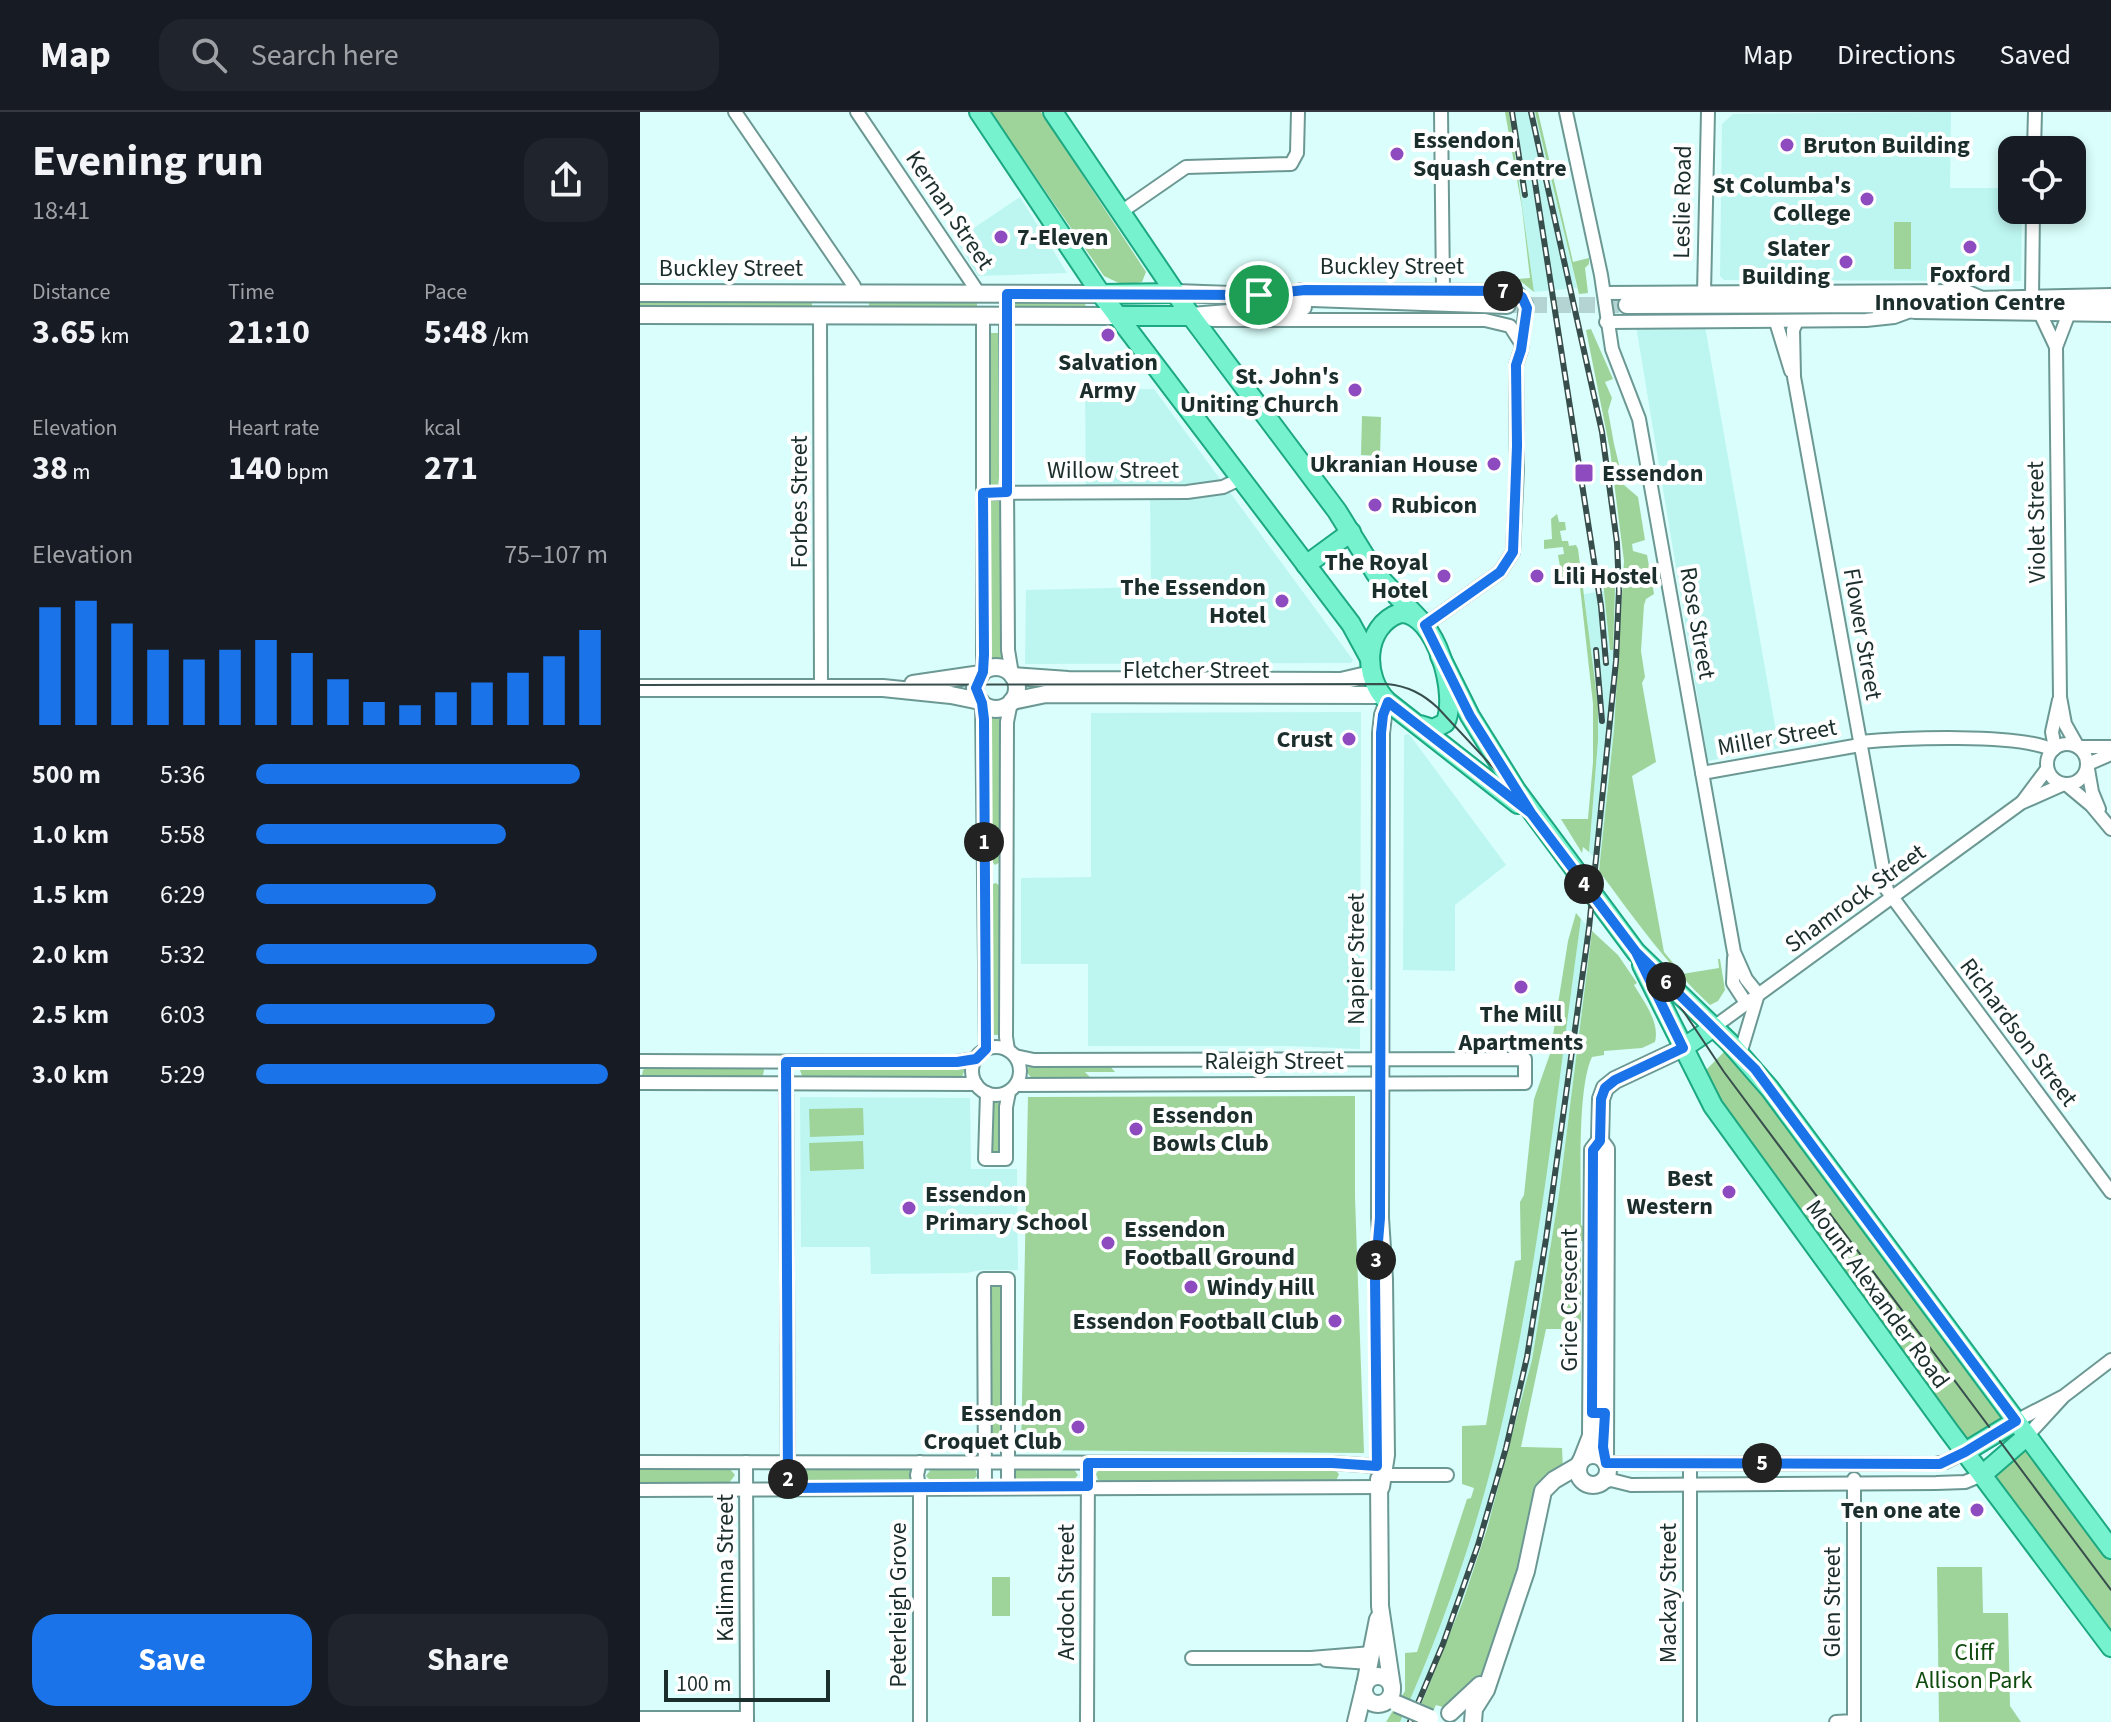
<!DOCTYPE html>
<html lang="en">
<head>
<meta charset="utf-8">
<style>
  body { margin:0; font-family:"Source Sans 3",sans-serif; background:#20242c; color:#f1f3f6; height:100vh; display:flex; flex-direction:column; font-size:30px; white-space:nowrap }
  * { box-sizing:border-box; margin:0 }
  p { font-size:26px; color:#9ea1a6 }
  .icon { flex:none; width:44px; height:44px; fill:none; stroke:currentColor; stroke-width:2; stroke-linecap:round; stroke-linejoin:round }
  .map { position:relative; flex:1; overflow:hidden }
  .side { display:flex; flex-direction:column; background:#171b24; width:640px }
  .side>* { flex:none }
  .tools { position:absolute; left:1358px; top:24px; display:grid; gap:16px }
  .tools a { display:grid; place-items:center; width:88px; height:88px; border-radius:16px; background:#171b24; box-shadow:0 4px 12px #0003; font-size:40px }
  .scale { position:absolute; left:24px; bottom:20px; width:166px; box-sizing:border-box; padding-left:8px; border:4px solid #1b2e2c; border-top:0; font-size:22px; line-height:28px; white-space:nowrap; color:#1b2e2c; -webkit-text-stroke:6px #fff; paint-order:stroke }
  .pin { position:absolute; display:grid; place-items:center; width:68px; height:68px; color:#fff; margin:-34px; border:4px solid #fff; border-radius:50%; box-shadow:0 2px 8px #0007 }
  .km { position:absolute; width:40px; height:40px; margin:-20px; border-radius:50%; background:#222; color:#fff; font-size:22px; line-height:40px; text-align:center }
  .round { display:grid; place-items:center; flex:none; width:84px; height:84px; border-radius:24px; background:#20242c }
  .head { display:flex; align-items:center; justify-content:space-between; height:136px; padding:0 32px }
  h1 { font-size:44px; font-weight:700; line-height:60px }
  .metrics { display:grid; grid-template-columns:repeat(3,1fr); gap:12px; height:136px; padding:8px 32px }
  .metrics div { display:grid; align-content:center }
  .metrics b { font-size:34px; font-weight:700 }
  .metrics small { font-size:22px; font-weight:400 }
  .metrics p { font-size:22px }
  .chart { height:224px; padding:16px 32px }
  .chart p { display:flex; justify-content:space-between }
  .chart svg { width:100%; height:144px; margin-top:8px; stroke:#1a73e8; stroke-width:6 }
  .action { display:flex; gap:16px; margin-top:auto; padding:16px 32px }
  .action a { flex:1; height:92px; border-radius:24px; background:#1a73e8; color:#fff; font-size:32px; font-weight:700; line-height:92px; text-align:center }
  .action a+a { background:#20242c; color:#f1f3f6 }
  ul { padding:0 32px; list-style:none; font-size:26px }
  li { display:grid; grid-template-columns:128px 96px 1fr; align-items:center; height:60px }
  li i { height:20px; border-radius:10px; background:#1a73e8 }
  header { display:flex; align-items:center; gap:48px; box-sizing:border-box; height:112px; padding:0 40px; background:#171b24; border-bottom:2px solid #363941 }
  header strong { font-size:38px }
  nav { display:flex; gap:44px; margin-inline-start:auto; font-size:28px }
  .search { width:560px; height:72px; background:#20242c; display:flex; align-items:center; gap:20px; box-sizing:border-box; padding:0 28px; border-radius:24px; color:#9ea1a6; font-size:30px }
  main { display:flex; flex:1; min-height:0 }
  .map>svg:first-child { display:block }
</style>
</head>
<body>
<header>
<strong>Map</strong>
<div class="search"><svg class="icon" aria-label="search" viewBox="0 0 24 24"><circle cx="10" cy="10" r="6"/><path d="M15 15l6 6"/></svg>Search here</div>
<nav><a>Map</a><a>Directions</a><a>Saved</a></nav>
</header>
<main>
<section class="side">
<div class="head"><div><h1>Evening run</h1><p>18:41</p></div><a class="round"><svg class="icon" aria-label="share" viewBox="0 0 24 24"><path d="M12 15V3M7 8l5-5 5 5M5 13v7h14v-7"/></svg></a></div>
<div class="metrics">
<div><p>Distance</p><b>3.65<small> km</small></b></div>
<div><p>Time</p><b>21:10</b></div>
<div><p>Pace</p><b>5:48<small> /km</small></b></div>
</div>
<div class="metrics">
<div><p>Elevation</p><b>38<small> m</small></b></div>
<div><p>Heart rate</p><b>140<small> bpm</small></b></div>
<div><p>kcal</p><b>271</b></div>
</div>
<div class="chart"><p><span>Elevation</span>75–107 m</p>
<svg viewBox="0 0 160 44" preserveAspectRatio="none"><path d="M5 44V8M15 44V6M25 44V13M35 44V21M45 44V24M55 44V21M65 44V18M75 44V22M85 44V30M95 44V37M105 44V38M115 44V34M125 44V31M135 44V28M145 44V23M155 44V15"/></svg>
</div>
<ul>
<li><b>500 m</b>5:36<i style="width:92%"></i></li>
<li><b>1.0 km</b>5:58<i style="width:71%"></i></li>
<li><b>1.5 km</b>6:29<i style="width:51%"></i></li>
<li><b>2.0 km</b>5:32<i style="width:97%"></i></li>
<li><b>2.5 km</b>6:03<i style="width:68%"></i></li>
<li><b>3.0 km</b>5:29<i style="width:100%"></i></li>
</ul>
<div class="action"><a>Save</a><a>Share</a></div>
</section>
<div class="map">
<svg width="1471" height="1610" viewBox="0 0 1471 1610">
  <rect width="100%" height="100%" fill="#d9fefb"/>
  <g fill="#bdf6f1">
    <polygon points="869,0 895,0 937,176 894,180"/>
    <polygon points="1311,0 1310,76 1372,76 1372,98 1382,98 1381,169 1084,168 1080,164 1082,12 1093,2"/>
    <polygon points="380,85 427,161 338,164 316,128"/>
    <polygon points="996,214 1065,214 1139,636 1068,649"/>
    <polygon points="514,277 713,548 711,551 385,552 386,478 511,475 510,380 446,380 445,278"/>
    <polygon points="984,477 974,618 960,752 949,740 958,629 958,593 944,482 964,479 970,537 973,537 975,478"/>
    <polygon points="721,600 720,937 648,934 448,934 448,852 381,852 381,766 451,765 451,601"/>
    <polygon points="769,622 866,753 815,793 815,859 763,858 764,623"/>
    <polygon points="941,807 952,819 919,1082 892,1248 862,1368 823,1489 774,1610 760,1610 809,1488 855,1341 884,1205"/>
    <polygon points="160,985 330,986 331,1057 377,1057 378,1158 341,1158 326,1161 231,1162 230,1135 161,1135"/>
  </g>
  <g fill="#9ed49a">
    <polygon points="351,0 401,0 506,160 502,170 483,173 464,164"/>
    <polygon points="865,0 869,0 894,180 878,167 890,166 882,96"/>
    <polygon points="895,0 898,0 933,150 949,146 949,152 945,156 948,181 939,182"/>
    <rect x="1254" y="110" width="17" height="47"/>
    <polygon points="0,186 172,189 172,195 169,198 0,198"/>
    <polygon points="229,187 337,189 337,194 336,197 234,199 229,194"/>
    <polygon points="377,189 443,189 448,197 373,196 372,193"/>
    <path d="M951,217L973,267L965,270L972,286L968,299L974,332L984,373L998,385L1005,428L992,432L993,439L1007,443L1014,482L1006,487L1004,493L1001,539L1005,565L1002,571L1016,650L992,664L1024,840L1042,862L1079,856L1078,847H1080L1085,878L1078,889L1070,893C1027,853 994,806 959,759L974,618L984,449L970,338L946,218Z"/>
    <polygon points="346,221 358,221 359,366 358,374 353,375 349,369"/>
    <polygon points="722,304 741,305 740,344 721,343"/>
    <polygon points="351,385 357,385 361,389 363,544 361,548 356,551 349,545 347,393"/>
    <polygon points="917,402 919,410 925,410 926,418 920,419 922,429 928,429 929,434 936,433 938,437 958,593 958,629 949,740 943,735 942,741 921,707 948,707 953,650 953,592 938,457 922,466 918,443 924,442 923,435 904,437 904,428 912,427 911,407"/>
    <polygon points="973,458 975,478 973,538 970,538 962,460"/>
    <polygon points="357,601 363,605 362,749 355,753 349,746 349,605"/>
    <polygon points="356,771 362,776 363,923 349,923 350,773"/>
    <path d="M936,801L941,807C916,985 898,1166 855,1341C832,1433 799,1524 760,1610H746L765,1579V1541L777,1540L827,1387L831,1386L834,1376L822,1372V1314L846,1313L875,1149L881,1148L880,1090L884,1083L894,987L910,942L928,829Z"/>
    <path d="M952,819L978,843L997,871L994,873C1004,890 1020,910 1015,930L1002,936L964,939V943L952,945C937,976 941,1068 941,1105V1113L949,1117L950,1133L941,1129V1212L938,1217H906L881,1335L922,1336L923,1358L913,1364L842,1564L834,1575L806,1596L796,1593L788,1610H774L823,1489L847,1417L892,1248L919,1082Z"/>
    <polygon points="1086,938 1111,963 1367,1307 1327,1331 1077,985 1064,960"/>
    <polygon points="391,952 469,953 475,960 445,960 452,967 393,968 386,959"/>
    <polygon points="319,953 325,957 322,965 163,967 160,958 165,954"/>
    <polygon points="9,954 120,954 124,958 123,963 118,968 8,968 2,963 3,958"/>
    <polygon points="715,984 715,1085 724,1341 381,1338 388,985"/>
    <polygon points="357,990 360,992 362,1038 360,1042 351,1041 353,991"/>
    <polygon points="223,996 224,1023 170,1025 169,997"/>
    <polygon points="223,1029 224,1057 170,1059 169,1031"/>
    <polygon points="352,1173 360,1173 362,1180 362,1328 358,1334 350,1331 349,1178"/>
    <polygon points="1386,1333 1471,1447 1471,1522 1352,1363"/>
    <polygon points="89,1356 95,1363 89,1371 0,1371 0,1357"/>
    <polygon points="156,1356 267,1356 272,1359 273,1366 266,1370 159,1370 154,1365"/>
    <polygon points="292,1356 331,1356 336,1359 337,1364 331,1370 293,1371 286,1364"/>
    <polygon points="379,1356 433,1356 438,1363 432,1370 379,1370 373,1366 373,1359"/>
    <polygon points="693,1356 699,1362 696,1369 692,1370 463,1370 458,1368 456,1362 459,1357"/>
    <polygon points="1297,1455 1342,1455 1343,1501 1368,1501 1370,1594 1381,1610 1299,1610"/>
    <rect x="352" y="1465" width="18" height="39"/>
  </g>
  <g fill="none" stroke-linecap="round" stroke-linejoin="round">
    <polyline stroke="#b3d4d2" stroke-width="16" stroke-dasharray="16 8" stroke-linecap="butt" points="867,193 987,193"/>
    <g stroke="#6c9894" stroke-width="16">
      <g id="street">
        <polyline points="95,0 214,174 215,180"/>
        <polyline points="217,0 338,180"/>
        <polyline points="801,0 803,178"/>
        <polyline points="926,0 961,163 972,237 999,307 1094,840 1106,867 1118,882"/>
        <polyline points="1394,38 1395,0"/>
        <polyline points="481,100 546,55 651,52 657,41 658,0"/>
        <polyline points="661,178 867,179 879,182 886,192 881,238 876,253 877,356 873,440 860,460 785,513"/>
        <polyline points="964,181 1326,179 1345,187"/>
        <polyline points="1064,181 1068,0"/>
        <polyline points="1392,186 1393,98"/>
        <polyline points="1400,201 1416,235"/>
        <polyline points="1429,201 1416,235 1420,585 1425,612 1438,635"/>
        <polyline points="180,203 181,576"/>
        <polyline points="343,203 343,560"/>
        <polyline points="366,203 368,538 372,562"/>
        <polyline points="572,208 845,208 870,214 881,231"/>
        <polyline points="1157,209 1153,218 1154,265 1247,778 1471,1080"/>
        <polyline points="966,210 1226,208 1254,205 1273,198"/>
        <polyline points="1136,210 1151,259"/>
        <polyline points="343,381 547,380 583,375 600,367"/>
        <polyline points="342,591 346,937"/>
        <path d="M1220,630C1262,626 1378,621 1413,638"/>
        <circle cx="1427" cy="652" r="20"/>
        <polyline points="1439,635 1471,635"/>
        <polyline points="1415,636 1412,620 1419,588"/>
        <polyline points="1448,652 1471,642"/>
        <polyline points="1448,657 1452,680 1459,697"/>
        <polyline points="1062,661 1220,633"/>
        <polyline points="1427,673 1451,693 1471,717"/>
        <polyline points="1383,689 1407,657"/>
        <polyline points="1094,846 1093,871 1106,891"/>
        <polyline points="1074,915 1381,691 1424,672"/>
        <circle cx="356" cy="959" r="24"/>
        <polyline points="368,938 366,925 367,610 371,590"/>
        <polyline points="1100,942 1118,882"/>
        <polyline points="375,944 394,948 885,947 885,971 376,973"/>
        <polyline points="0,949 317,950 336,947"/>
        <polyline points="146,950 148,1376"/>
        <polyline points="0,971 336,972"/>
        <polyline points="347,981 345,1047 366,1047 366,995 369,980"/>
        <polyline points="1376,1309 1424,1284 1471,1248"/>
        <polyline points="1387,1324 1422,1286"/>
        <polyline points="0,1350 692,1351 737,1354"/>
        <polyline points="106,1350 107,1610"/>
        <polyline points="280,1350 277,1363 280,1381 280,1610"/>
        <polyline points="966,1351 1295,1352 1305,1350 1325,1340"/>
        <polyline points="744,1363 807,1363"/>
        <polyline points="960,1371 971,1368 991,1373 1296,1371 1325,1370 1342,1363"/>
        <polyline points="345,1375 344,1167 368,1167 368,1374"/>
        <polyline points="0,1378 741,1375"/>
        <polyline points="552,1546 671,1546 732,1541"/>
        <polyline points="686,1548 730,1551"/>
        <polyline points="0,1606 107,1606"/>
        <polyline points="447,1610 448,1351"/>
        <polyline points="1050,1610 1050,1352"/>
        <polyline points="1196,1610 1214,1609 1214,1367"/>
      </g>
    </g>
    <g stroke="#6c9894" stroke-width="20">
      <g id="secondary">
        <polyline points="0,181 461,182"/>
        <polyline points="536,181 867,193"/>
        <polyline points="1293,189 1471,185"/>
        <polyline points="987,193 1239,192 1275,198 1471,201"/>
        <polyline points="0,203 477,204"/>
        <polyline points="551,204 663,195"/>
        <circle cx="356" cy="576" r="21"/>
        <polyline points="373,564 428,568 701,569 731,562"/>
        <polyline points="273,572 341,562"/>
        <polyline points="0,576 243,576 311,583 340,589"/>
        <polyline points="372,589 406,582 741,583"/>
        <circle cx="953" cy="1358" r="15"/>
        <polyline points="942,1347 951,1324 953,1038 960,1029"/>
        <polyline points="965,1349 966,1045 966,1037 960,1029 961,987 965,976 975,968 1043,936"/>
        <polyline points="739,1367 740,1494 752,1575"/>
        <polyline points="741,1375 746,1343 744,1167 740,1106 741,621 743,603 748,590"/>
        <circle cx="738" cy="1578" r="14"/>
        <polyline points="725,1573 738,1507"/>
        <polyline points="810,1601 840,1573"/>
        <polyline points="716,1610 724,1577"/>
        <polyline points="833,1610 834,1597 846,1578 886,1459 903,1379 914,1368 938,1354"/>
      </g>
    </g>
    <g stroke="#1ca881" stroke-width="22">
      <g id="primary">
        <polyline points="339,0 461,182 711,512 729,545"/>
        <polyline points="413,0 551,204 697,399 736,462 782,510"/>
        <polyline points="461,182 536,181"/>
        <polyline points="477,204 551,204"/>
        <polyline points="666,453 711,420"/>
        <polyline points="800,544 830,604 876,678 996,840 1089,930 1130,977 1471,1437"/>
        <path d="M780,613L793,617L805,611C819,585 796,499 760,501C723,514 722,566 748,590L878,692"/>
        <polyline points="1002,853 1073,994 1309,1319 1471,1535"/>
        <polyline points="1043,936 1074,915"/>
        <polyline points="1325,1340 1376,1309"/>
        <polyline points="1342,1363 1387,1324"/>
      </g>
    </g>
    <use href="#street" stroke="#fff" stroke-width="12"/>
    <use href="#secondary" stroke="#fff" stroke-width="16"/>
    <use href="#primary" stroke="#77f2cf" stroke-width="18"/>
    <path stroke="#384e4c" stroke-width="2" d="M0,573L747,572C768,574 783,582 798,596L901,707L1028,876L1084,960L1471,1478"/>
    <g stroke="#384e4c" stroke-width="6">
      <g id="rail">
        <polyline points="872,0 885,83"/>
        <polyline points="894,64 961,494 966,551"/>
        <polyline points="956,538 962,609"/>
        <polyline points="770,1610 803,1532 838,1433 866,1336 887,1245 906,1127 949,816 976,549 979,479 977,431 962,320 891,0"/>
      </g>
    </g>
    <use href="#rail" stroke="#fff" stroke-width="3" stroke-dasharray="9" stroke-linecap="butt"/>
    <g stroke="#6c9894" stroke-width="20" stroke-linecap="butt">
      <polyline id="secondary-bridge" points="757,1592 790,1606"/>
    </g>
    <use href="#secondary-bridge" stroke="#fff" stroke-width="16"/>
  </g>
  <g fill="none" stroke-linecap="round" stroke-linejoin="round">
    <g stroke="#fff" stroke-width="16">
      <polyline id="route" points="619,183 367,182 367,380 343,381 344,543 343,560 336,576 342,591 344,607 346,937 336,947 317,950 146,950 148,1376 448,1374 448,1351 692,1351 737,1354 735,1165 740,1106 741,621 743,603 748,590 891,701 996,840 1043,936 975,968 965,976 961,987 960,1029 953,1038 952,1301 965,1301 963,1335 966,1351 1300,1352 1325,1340 1376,1309 1115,957 996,840 891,701 830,604 785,513 860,460 873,440 877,334 876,253 881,238 887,196 882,185 867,179 665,178 619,183"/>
    </g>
    <use href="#route" stroke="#1a73e8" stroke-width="10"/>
  </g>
  <g fill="#8d4bbf" stroke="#fff" stroke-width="3">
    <circle cx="1147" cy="33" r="8"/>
    <circle cx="757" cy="42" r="8"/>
    <circle cx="1227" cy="87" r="8"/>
    <circle cx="361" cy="125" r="8"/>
    <circle cx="1330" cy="135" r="8"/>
    <circle cx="1206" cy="150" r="8"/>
    <circle cx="468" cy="223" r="8"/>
    <circle cx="715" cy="278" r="8"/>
    <circle cx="854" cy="352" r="8"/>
    <rect x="934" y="351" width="20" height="20" rx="4"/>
    <circle cx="735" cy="393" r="8"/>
    <circle cx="804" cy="464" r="8"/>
    <circle cx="897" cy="464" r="8"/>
    <circle cx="642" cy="489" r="8"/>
    <circle cx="709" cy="627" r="8"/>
    <circle cx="881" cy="875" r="8"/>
    <circle cx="496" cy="1017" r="8"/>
    <circle cx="1089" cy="1080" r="8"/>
    <circle cx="269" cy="1096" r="8"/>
    <circle cx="468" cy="1131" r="8"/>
    <circle cx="551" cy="1175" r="8"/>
    <circle cx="695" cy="1209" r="8"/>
    <circle cx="438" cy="1315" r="8"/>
    <circle cx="1337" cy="1398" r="8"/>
  </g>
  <g text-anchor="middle" stroke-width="8" stroke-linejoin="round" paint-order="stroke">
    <g font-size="24" font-weight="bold" fill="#1b2e2c" stroke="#fff" text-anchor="end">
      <text x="773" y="36" text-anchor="start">Essendon<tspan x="773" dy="28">Squash Centre</tspan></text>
      <text x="1163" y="41" text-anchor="start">Bruton Building</text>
      <text x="1211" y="81">St Columba's<tspan x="1211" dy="28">College</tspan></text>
      <text x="377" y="133" text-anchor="start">7-Eleven</text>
      <text x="1190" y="144">Slater<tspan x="1190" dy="28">Building</tspan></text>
      <text x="1330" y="170" text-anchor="middle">Foxford<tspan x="1330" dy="28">Innovation Centre</tspan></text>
      <text x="468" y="258" text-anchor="middle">Salvation<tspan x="468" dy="28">Army</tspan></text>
      <text x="699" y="272">St. John's<tspan x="699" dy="28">Uniting Church</tspan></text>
      <text x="838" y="360">Ukranian House</text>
      <text x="962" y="369" text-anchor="start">Essendon</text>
      <text x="751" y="401" text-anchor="start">Rubicon</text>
      <text x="788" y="458">The Royal<tspan x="788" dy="28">Hotel</tspan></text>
      <text x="913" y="472" text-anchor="start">Lili Hostel</text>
      <text x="626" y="483">The Essendon<tspan x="626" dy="28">Hotel</tspan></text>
      <text x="693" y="635">Crust</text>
      <text x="881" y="910" text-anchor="middle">The Mill<tspan x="881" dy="28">Apartments</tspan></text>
      <text x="512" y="1011" text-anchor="start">Essendon<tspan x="512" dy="28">Bowls Club</tspan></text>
      <text x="1073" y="1074">Best<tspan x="1073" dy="28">Western</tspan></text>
      <text x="285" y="1090" text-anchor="start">Essendon<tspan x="285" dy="28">Primary School</tspan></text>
      <text x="484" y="1125" text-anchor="start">Essendon<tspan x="484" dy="28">Football Ground</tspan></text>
      <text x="567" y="1183" text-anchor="start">Windy Hill</text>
      <text x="679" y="1217">Essendon Football Club</text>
      <text x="422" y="1309">Essendon<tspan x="422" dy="28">Croquet Club</tspan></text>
      <text x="1321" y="1406">Ten one ate</text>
    </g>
    <g font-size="24" fill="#1b2e2c" stroke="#fff">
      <text transform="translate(1042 90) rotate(-89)" y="8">Leslie Road</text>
      <text transform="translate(310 98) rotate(56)" y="8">Kernan Street</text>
      <text x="752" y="162">Buckley Street</text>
      <text x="91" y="164">Buckley Street</text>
      <text x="473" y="366">Willow Street</text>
      <text transform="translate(159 390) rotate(-90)" y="8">Forbes Street</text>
      <text transform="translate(1396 410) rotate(-91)" y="8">Violet Street</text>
      <text transform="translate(1058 511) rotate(80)" y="8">Rose Street</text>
      <text transform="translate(1223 522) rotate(80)" y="8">Flower Street</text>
      <text x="556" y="566">Fletcher Street</text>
      <text transform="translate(1137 625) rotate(-10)" y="8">Miller Street</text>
      <text transform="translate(1215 786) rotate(-36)" y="8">Shamrock Street</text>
      <text transform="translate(716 847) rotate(-90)" y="8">Napier Street</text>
      <text transform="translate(1379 920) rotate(53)" y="8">Richardson Street</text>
      <text x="634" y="957">Raleigh Street</text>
      <text transform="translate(1238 1182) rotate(54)" y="8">Mount Alexander Road</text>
      <text transform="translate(929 1188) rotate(-90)" y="8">Grice Crescent</text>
      <text transform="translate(85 1456) rotate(-90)" y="8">Kalimna Street</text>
      <text transform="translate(426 1480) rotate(-90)" y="8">Ardoch Street</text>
      <text transform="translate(1028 1481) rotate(-90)" y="8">Mackay Street</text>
      <text transform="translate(1192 1490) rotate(-90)" y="8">Glen Street</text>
      <text transform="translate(258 1493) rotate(-90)" y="8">Peterleigh Grove</text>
    </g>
    <g font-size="24" fill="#0f4a0e" stroke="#fff">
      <text x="1334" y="1548">Cliff<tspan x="1334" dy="28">Allison Park</tspan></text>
    </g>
  </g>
</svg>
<div class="tools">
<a><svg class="icon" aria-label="locate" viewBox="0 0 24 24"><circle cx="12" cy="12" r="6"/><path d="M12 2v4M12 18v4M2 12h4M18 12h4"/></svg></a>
</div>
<div class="scale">100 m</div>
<div class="pin" style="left:619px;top:183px;background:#1e9e55"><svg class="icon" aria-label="arrive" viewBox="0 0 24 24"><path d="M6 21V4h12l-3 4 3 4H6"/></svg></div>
<b class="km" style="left:344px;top:730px">1</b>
<b class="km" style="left:148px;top:1367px">2</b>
<b class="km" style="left:736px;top:1148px">3</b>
<b class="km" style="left:944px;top:772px">4</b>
<b class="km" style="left:1122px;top:1351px">5</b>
<b class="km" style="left:1026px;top:870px">6</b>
<b class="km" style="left:863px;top:179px">7</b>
</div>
</main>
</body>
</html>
